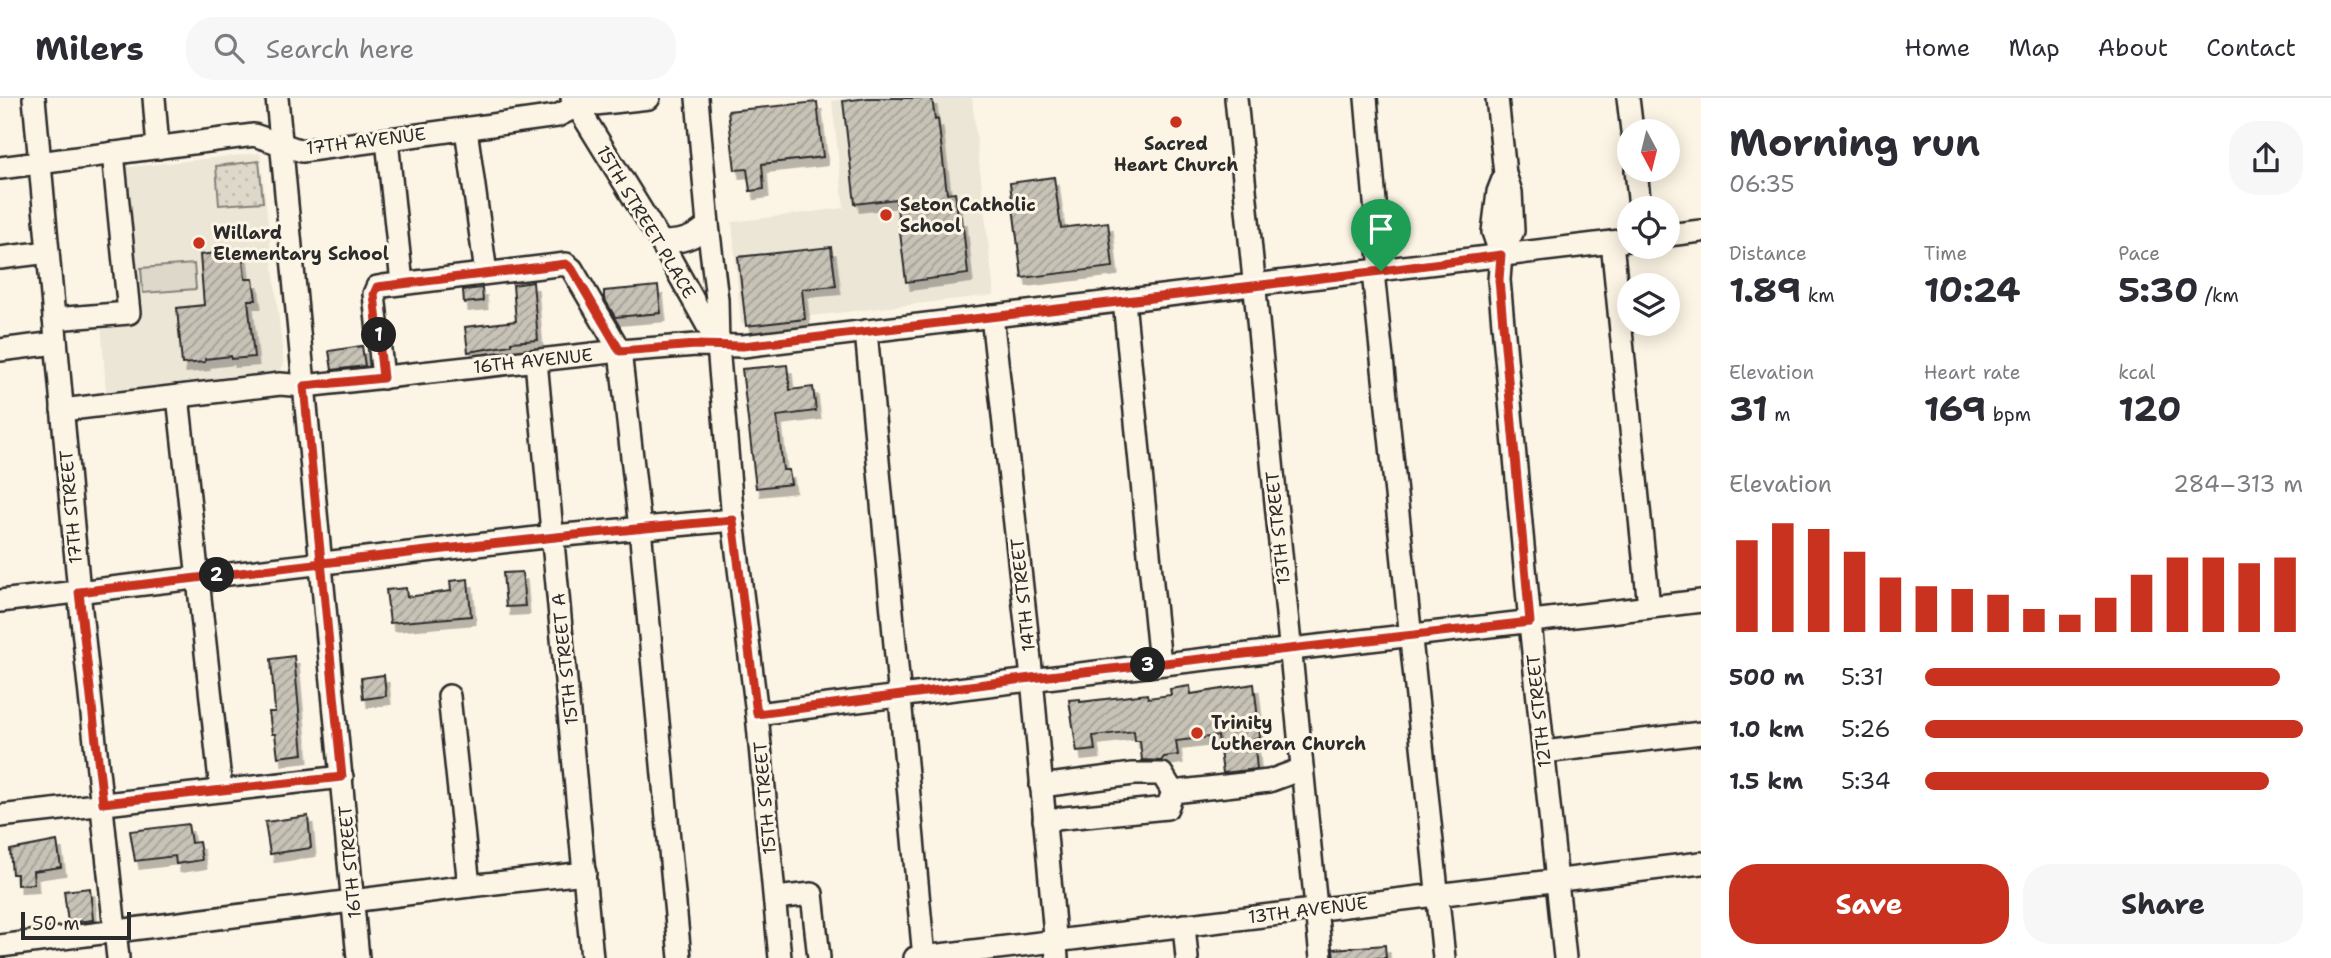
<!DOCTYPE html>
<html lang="en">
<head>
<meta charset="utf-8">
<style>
  body { margin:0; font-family:"Shantell Sans",sans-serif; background:#f7f7f7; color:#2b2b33; height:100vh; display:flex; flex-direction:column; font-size:26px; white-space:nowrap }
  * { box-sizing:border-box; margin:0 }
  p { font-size:23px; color:#7c7c81 }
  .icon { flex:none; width:38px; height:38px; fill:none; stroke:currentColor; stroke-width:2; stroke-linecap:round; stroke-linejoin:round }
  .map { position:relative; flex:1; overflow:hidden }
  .drawer { display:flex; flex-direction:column; background:#fff; width:630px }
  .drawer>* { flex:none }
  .needle { width:46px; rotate:173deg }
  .controls { position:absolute; left:1617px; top:21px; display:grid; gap:14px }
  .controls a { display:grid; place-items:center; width:63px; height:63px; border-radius:50%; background:#fff; box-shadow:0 4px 18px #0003; font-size:35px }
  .scale { position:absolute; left:21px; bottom:18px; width:110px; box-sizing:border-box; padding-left:7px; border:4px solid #2b2b2b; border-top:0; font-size:19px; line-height:24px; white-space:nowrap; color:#2b2b2b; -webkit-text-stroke:5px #fcf5e5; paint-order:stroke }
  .pin { position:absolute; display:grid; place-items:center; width:60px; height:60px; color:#fff; margin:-72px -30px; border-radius:50% 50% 50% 0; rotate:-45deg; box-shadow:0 0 7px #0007 }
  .pin .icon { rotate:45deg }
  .km { position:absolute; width:35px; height:35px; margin:-18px; border-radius:50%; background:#222; color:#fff; font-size:19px; line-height:35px; text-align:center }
  .round { display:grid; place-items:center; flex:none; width:74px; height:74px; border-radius:28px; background:#f7f7f7 }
  .headline { display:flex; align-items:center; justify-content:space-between; height:119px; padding:0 28px }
  h1 { font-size:38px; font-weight:700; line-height:52px }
  .stats { display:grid; grid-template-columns:repeat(3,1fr); gap:10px; height:119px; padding:7px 28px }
  .stats div { display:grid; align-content:center }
  .stats b { font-size:35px; font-weight:700 }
  .stats small { font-size:19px; font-weight:400 }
  .stats p { font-size:19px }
  .chart { height:196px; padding:14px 28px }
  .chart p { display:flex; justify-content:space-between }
  .chart svg { width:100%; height:126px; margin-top:7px; stroke:#c8321e; stroke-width:6 }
  .button { display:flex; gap:14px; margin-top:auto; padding:14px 28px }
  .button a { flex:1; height:80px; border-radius:28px; background:#c8321e; color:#fff; font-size:28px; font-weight:700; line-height:80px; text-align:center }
  .button a+a { background:#f7f7f7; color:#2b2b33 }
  ul { padding:0 28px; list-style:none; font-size:23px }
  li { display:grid; grid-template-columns:112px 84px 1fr; align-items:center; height:52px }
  li i { height:18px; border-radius:9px; background:#c8321e }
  header { display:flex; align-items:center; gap:42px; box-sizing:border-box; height:98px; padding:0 35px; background:#fff; border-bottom:2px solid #e1e1e2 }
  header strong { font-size:33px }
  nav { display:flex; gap:38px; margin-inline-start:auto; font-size:24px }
  .search { width:490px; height:63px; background:#f7f7f7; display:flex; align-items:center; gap:18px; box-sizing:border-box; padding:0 24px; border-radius:28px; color:#7c7c81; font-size:26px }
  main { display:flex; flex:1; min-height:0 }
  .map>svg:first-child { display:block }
</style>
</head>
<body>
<header>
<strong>Milers</strong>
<div class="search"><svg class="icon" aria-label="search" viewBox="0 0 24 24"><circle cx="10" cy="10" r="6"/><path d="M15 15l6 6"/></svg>Search here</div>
<nav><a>Home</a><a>Map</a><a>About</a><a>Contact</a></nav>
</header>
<main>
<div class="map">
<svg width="1701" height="860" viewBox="0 0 1701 860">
  <defs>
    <pattern id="park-dots" width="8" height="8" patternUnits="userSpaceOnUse" patternTransform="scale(1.75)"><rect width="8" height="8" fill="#ded8ca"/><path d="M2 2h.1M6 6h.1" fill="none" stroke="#bfbaae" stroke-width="1.8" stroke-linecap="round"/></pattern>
    <pattern id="building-hatch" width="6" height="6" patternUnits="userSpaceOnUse" patternTransform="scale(1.75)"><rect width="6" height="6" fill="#c8c3b7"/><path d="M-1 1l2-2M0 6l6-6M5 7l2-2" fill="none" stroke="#a39f95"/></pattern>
    <filter id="shadow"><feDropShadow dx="4.5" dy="8" stdDeviation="0" flood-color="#0004"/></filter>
  </defs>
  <rect width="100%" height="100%" fill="#fcf5e5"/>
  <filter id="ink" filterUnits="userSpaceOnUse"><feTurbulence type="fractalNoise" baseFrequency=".0143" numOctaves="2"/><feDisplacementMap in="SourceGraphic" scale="14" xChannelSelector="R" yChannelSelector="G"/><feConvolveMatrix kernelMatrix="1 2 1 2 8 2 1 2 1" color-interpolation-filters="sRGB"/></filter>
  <g filter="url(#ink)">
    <g fill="#ece6d7">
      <polygon points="857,0 972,0 994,197 741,226 732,124 844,110 832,3"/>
      <polygon points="260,55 284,266 280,273 106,293 101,224 135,220 120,70"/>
    </g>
    <polygon fill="url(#park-dots)" stroke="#84827a" stroke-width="2" points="259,63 263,104 219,107 216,68"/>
    <polygon fill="#ded8ca" stroke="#84827a" stroke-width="2" points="194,166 196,191 143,195 141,170"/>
    <g fill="url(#building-hatch)" stroke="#2b2b2b" stroke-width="2" filter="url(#shadow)">
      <polygon points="868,0 932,0 935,22 938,21 947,95 955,94 958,119 962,119 968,176 906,184 896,101 855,106 843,3"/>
      <polygon points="817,4 823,59 762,66 764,91 750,93 747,71 735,72 728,13"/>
      <polygon points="1054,79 1061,130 1108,124 1113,169 1022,180 1010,85"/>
      <polygon points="831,149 836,188 802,191 805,221 746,228 738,159"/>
      <polygon points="242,152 245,181 253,181 256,202 248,202 254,259 231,261 231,258 205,261 205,264 182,266 177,210 204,207 200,157"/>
      <polygon points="533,184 538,242 511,244 511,247 468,254 465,229 516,223 513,187"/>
      <polygon points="658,188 661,215 615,219 604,200 604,193"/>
      <polygon points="482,190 483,203 464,205 463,192"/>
      <polygon points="362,248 365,268 332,272 329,253"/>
      <polygon points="787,267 790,292 813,289 816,313 777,318 783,372 789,372 791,386 756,390 742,271"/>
      <polygon points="522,474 525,508 506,509 503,475"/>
      <polygon points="468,481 471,518 390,525 386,492 406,490 407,499 451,493 450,483"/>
      <polygon points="294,558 303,656 278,659 275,636 272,636 269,614 275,614 271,561"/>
      <polygon points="384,577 386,598 363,601 361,580"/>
      <polygon points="1254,586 1260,639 1254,640 1257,671 1223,675 1218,638 1176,643 1178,657 1164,659 1161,663 1142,662 1140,643 1135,643 1134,633 1093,638 1095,652 1077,654 1069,602 1080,601 1080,604 1147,596 1148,600 1171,597 1170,591 1190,588 1191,596"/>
      <polygon points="308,718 311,750 270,756 265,724"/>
      <polygon points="188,726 191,745 199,744 202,762 176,766 175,758 135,763 130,733"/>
      <polygon points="57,743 61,769 33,773 34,786 17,787 17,776 12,776 10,752"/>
      <polygon points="90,790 93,822 68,825 64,793"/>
      <polygon points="1385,847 1386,860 1334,860 1333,851"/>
    </g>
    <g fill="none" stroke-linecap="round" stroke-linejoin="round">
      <g stroke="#2b2b2b" stroke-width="26">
        <g id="minor">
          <polyline points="34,0 79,494 118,860"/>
          <polyline points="154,0 158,50"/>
          <polyline points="277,0 358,860"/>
          <polyline points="572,0 661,144 716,243"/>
          <polyline points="697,0 708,127 717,201 718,248 733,422 757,616 780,860"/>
          <polyline points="1236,0 1321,860"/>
          <polyline points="1366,0 1381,173"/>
          <polyline points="1497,0 1505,76 1511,94 1513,133 1501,157 1499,182 1530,525 1565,860"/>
          <polyline points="1628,0 1632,33"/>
          <polyline points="466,31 486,175"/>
          <polyline points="387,42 402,185"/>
          <polyline points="0,70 254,37 302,53 557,18 577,8 649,0"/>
          <polyline points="1636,72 1640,110"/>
          <polyline points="1668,137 1701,133"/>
          <path d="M661,144C680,144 694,141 708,127"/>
          <polyline points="1612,144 1649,509"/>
          <polyline points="1501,157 1493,134 1498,94 1505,76"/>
          <polyline points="0,160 48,154"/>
          <polyline points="1373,174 1444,860"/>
          <polyline points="1124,203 1160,566"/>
          <polyline points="992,218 1032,580 1057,860"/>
          <polyline points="54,221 129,215 113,55"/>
          <polyline points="866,233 924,860"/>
          <polyline points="0,252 56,245"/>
          <polyline points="536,263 592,860"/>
          <polyline points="383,280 374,196 377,189 383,188 566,166 572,171 620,253 640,430 680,860"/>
          <polyline points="178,298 221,692"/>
          <polyline points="62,312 280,286 304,288 620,253 696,247 743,248 1629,142"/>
          <polyline points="0,503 553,438 733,422"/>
          <polyline points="449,598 469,788"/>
          <path d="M757,616C1071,575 1386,541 1701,503"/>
          <polyline points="1544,654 1701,635"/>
          <polyline points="1041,688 1133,676 1162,676 1173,694"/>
          <polyline points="1173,694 1269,683 1302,671"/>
          <polyline points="0,718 342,679"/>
          <polyline points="1044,722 1167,710 1173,694"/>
          <polyline points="775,800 812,796 819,860"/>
          <polyline points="1184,827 1187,860"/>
          <polyline points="0,848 469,788 585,775"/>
          <polyline points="915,860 1701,765"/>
        </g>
      </g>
      <use href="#minor" stroke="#fcf5e5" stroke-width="21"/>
    </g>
  </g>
  <g fill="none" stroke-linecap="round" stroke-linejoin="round" filter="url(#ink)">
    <g stroke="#fff" stroke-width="14">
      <path id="route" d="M1381,173L743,248L696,247L620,253L572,171L566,166L377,189L374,196L383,280L304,288L342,679L103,705L79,494C297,468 515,441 733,422L757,616L1031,580L1530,524L1499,182L1501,157L1381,173"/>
    </g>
    <use href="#route" stroke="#c8321e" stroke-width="9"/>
  </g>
  <g fill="#c8321e" stroke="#fcf5e5" stroke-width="2.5">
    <circle cx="1176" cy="24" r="7"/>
    <circle cx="886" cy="117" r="7"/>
    <circle cx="199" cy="145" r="7"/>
    <circle cx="1197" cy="635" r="7"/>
  </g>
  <g text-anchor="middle" stroke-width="6" stroke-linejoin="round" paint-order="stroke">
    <g font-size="18" fill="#2b2b2b" stroke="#fcf5e5">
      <text transform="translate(366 43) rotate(-7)" y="6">17TH AVENUE</text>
      <text transform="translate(646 124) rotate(59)" y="6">15TH STREET PLACE</text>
      <text transform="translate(533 263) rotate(-6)" y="6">16TH AVENUE</text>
      <text transform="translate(71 409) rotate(-95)" y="6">17TH STREET</text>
      <text transform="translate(1278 430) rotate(-96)" y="6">13TH STREET</text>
      <text transform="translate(1023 497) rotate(-96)" y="6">14TH STREET</text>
      <text transform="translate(565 561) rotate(-96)" y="6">15TH STREET A</text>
      <text transform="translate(1539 613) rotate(-96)" y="6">12TH STREET</text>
      <text transform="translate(765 700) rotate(-95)" y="6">15TH STREET</text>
      <text transform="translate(350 764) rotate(-95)" y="6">16TH STREET</text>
      <text transform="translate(1308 812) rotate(-7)" y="6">13TH AVENUE</text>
    </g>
    <g font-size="18" font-weight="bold" fill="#2b2b2b" stroke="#fcf5e5" text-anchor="start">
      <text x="1176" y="52" text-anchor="middle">Sacred<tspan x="1176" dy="21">Heart Church</tspan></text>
      <text x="900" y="113">Seton Catholic<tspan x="900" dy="21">School</tspan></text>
      <text x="213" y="141">Willard<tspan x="213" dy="21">Elementary School</tspan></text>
      <text x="1211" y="631">Trinity<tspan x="1211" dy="21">Lutheran Church</tspan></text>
    </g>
  </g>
</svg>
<div class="controls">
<a><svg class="needle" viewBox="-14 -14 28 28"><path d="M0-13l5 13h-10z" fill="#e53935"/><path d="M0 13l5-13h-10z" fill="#7c7c81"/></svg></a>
<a><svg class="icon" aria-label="locate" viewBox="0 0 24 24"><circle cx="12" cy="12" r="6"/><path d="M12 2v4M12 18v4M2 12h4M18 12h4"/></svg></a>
<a><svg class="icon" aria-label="layers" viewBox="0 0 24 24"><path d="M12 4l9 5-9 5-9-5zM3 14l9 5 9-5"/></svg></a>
</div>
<div class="scale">50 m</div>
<div class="pin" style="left:1381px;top:173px;background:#1e9e55"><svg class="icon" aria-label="arrive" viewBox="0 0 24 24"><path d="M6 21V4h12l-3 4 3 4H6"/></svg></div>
<b class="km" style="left:379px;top:237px">1</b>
<b class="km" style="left:217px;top:477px">2</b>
<b class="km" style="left:1148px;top:567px">3</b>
</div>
<section class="drawer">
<div class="headline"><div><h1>Morning run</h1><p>06:35</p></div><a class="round"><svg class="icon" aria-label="share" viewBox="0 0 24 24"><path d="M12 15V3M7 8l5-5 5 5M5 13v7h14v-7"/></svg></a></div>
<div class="stats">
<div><p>Distance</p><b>1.89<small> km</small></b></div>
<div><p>Time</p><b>10:24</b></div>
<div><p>Pace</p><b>5:30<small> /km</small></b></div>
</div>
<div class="stats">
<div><p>Elevation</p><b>31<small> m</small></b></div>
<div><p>Heart rate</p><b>169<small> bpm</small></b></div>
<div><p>kcal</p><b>120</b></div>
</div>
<div class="chart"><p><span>Elevation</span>284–313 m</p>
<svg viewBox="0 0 160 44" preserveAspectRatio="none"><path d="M5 44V12M15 44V6M25 44V8M35 44V16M45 44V25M55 44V28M65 44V29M75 44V31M85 44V36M95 44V38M105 44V32M115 44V24M125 44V18M135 44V18M145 44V20M155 44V18"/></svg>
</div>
<ul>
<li><b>500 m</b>5:31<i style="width:94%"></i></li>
<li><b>1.0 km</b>5:26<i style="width:100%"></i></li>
<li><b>1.5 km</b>5:34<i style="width:91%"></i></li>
</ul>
<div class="button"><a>Save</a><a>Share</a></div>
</section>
</main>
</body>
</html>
